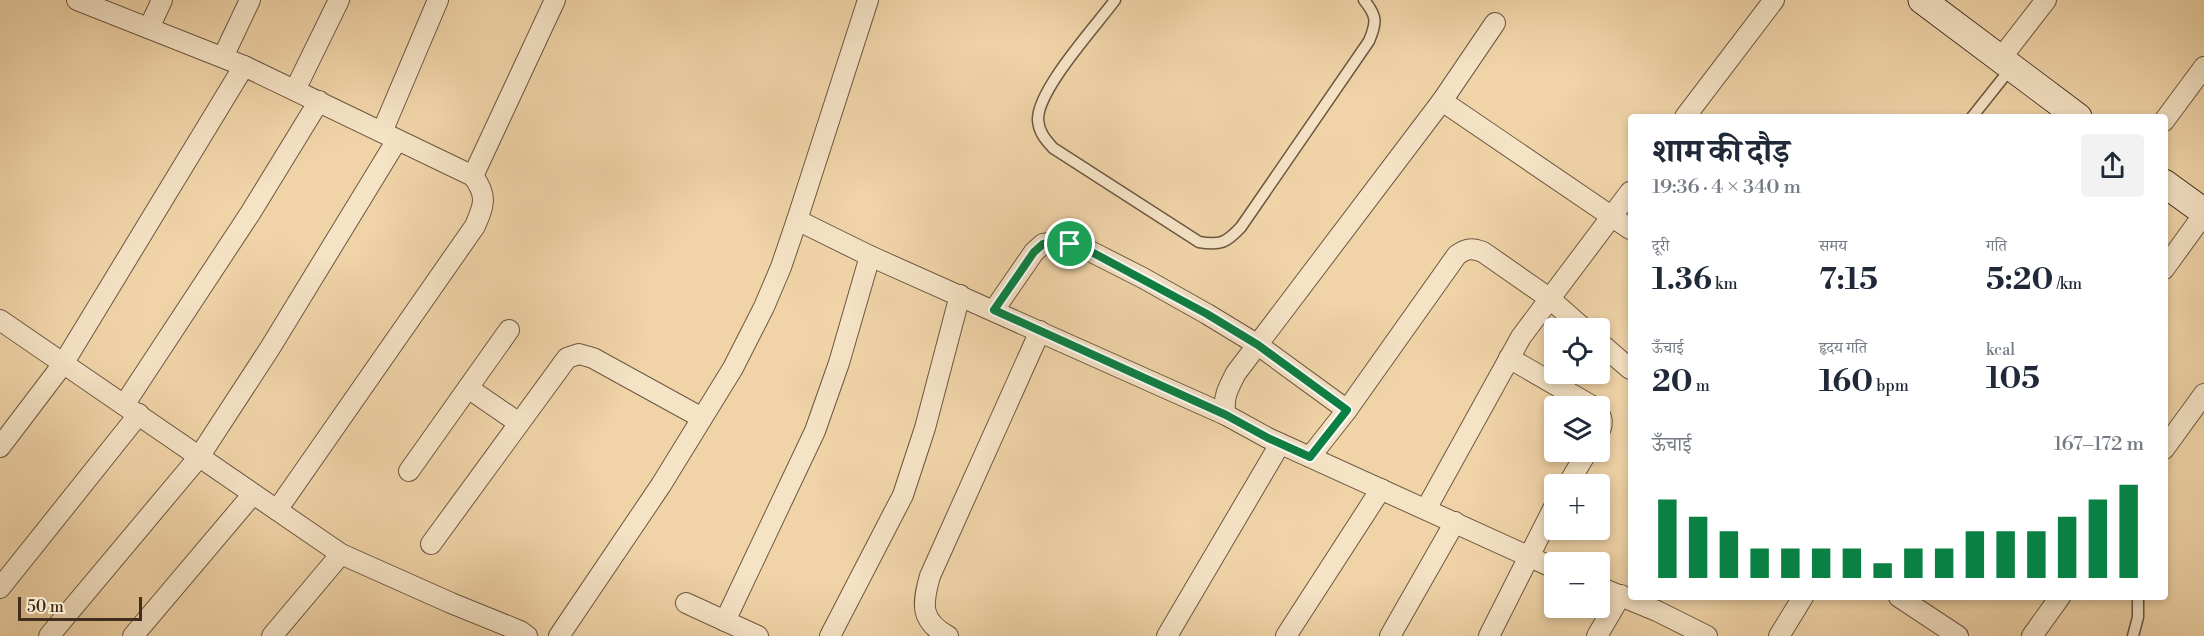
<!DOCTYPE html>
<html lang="hi">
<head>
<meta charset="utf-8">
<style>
  body { margin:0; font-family:"Libre Bodoni","Noto Serif Devanagari",serif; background:#f2f2f3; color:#1f2937; height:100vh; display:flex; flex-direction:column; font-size:22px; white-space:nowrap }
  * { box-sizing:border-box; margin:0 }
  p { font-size:20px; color:#747a83 }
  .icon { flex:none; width:33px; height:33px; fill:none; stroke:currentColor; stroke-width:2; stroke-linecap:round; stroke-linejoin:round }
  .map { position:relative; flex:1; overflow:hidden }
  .details { position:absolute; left:1628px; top:114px; width:540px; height:486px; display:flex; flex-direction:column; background:#fff; border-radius:6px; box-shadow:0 3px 9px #0003 }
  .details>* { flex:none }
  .fabs { position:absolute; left:1544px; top:318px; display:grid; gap:12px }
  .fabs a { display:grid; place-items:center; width:66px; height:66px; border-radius:6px; background:#fff; box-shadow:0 3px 9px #0003; font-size:30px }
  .scale { position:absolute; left:18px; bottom:15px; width:124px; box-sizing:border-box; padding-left:6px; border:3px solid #402d1d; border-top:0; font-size:16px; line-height:21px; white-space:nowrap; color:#402d1d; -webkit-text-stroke:4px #f5e3c6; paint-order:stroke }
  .pin { position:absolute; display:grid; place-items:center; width:51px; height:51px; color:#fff; margin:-26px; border:3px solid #fff; border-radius:50%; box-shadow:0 2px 6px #0007 }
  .round { display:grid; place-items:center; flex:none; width:63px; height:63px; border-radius:6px; background:#f2f2f3 }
  .overview { display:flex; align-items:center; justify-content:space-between; height:102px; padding:0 24px }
  h1 { font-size:33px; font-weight:700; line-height:45px }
  .figures { display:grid; grid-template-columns:repeat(3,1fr); gap:9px; height:102px; padding:6px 24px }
  .figures div { display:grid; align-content:center }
  .figures b { font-size:30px; font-weight:700 }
  .figures small { font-size:16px; font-weight:400 }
  .figures p { font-size:16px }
  .chart { height:168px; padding:12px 24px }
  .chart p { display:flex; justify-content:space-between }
  .chart svg { width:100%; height:108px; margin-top:6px; stroke:#0b8043; stroke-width:6 }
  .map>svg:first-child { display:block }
</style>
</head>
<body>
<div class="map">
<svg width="2204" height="636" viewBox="0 0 2204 636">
  <rect width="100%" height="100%" fill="#f0d4a8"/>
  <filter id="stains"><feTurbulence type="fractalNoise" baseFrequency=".00333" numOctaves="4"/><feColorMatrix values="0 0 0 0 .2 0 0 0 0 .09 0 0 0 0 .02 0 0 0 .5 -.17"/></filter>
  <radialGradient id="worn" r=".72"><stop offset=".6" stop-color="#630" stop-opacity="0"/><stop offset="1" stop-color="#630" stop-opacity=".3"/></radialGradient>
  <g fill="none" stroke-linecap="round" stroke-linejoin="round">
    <g stroke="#6c5740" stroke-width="13">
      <g id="lane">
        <path d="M1115,0C1096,26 1037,90 1038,120C1039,133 1046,140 1053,148L1199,242C1221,246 1227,242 1241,227L1369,41C1377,22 1377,16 1364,0"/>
        <polyline points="1972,117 2011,68"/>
        <polyline points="2133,636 2138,617 2138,597"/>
      </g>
    </g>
    <g stroke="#6c5740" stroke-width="22">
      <g id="street">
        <path d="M77,0L244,66L473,176C488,196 484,205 475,226L277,510"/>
        <path d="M1495,23L1442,101L1236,373C1228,388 1222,399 1226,415L1268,438L1554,568"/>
        <polyline points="149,28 162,0"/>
        <polyline points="223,57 250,0"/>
        <polyline points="2001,58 2046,0"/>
        <polyline points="295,90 339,0"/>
        <polyline points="1442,101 1630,229"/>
        <polyline points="1685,117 1774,0"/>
        <polyline points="2164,121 2204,67"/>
        <polyline points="382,132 438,0"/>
        <polyline points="473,176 555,0"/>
        <polyline points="797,220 870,256 1226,415"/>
        <polyline points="2164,269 2204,214"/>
        <polyline points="994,310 1034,252 1043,244 1057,242 1070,244 1086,249 1143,278 1207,314 1258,345 1347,410"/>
        <polyline points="0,320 341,554 451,603 520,631 527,636"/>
        <polyline points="1599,342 1630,369"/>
        <polyline points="1509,358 1592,406"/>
        <polyline points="468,388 519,423"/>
        <polyline points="124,405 251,212 319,101"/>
        <path d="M1599,413C1603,420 1603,425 1599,432"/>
        <polyline points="0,447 63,364 244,66"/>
        <polyline points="2164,449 2204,394"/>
        <path d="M1310,457L1347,410L1457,255C1467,248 1472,248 1483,252L1549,298L1583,328"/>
        <polyline points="409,471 509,330"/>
        <polyline points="1568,484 1587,452"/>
        <polyline points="1426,509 1521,337 1630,192"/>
        <polyline points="431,544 567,358 579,354 593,358 702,418"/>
        <polyline points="1599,587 1657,611 1707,636"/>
        <polyline points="0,588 139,414"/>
        <polyline points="1899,597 1958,636"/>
        <polyline points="686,603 758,636"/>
        <polyline points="725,621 815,431 839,363 870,256"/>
        <polyline points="49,636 199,457 270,348 397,140"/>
        <polyline points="133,636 253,494"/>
        <polyline points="272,636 341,554"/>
        <polyline points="559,636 661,485 733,368 764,307 781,267 797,220 868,0"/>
        <polyline points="830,636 903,495 925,428 960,295"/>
        <path d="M948,636C920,621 922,604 930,576L1040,331"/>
        <polyline points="1167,636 1280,444"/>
        <polyline points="1286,636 1381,489"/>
        <polyline points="1390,636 1455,522"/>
        <polyline points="1489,636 1554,507"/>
        <polyline points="1597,636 1621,595"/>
        <polyline points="1779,636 1803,597"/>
        <polyline points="2032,636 2060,597"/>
      </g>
    </g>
    <g stroke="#402d1d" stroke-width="29">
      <g id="secondary">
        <polyline points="1922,0 2078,117"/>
        <polyline points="2164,183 2204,212"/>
      </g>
    </g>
    <use href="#lane" stroke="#f5e3c6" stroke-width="10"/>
    <use href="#street" stroke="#f5e3c6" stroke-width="20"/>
    <use href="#secondary" stroke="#f5e3c6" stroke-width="27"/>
  </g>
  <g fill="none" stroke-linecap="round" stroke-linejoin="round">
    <g stroke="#fff" stroke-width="12">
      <polygon id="route" points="1057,242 1070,244 1086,249 1207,314 1258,345 1347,410 1310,457 1268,438 1226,415 994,310 1034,252 1043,244"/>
    </g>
    <use href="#route" stroke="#0b8043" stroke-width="8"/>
  </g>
  <rect width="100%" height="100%" filter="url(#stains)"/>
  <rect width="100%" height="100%" fill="url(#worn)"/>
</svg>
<div class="fabs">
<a><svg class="icon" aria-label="locate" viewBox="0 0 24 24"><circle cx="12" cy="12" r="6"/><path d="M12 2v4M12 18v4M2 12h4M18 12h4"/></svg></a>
<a><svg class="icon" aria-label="layers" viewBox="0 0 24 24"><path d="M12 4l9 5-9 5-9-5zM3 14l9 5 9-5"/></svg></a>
<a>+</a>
<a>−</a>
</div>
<div class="scale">50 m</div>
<div class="pin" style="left:1070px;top:244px;background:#1e9e55"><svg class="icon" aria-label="arrive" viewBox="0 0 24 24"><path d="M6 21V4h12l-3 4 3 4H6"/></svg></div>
<section class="details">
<div class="overview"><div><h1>शाम की दौड़</h1><p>19:36 · 4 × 340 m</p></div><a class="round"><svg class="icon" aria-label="share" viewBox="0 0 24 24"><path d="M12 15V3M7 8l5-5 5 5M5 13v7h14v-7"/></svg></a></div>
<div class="figures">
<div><p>दूरी</p><b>1.36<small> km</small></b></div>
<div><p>समय</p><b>7:15</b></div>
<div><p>गति</p><b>5:20<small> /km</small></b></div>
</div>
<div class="figures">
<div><p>ऊँचाई</p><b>20<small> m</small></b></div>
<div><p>हृदय गति</p><b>160<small> bpm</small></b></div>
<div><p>kcal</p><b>105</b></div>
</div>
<div class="chart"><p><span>ऊँचाई</span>167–172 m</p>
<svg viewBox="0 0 160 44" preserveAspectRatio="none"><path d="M5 44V12M15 44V19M25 44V25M35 44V32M45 44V32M55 44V32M65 44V32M75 44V38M85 44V32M95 44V32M105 44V25M115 44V25M125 44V25M135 44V19M145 44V12M155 44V6"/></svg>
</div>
</section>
</div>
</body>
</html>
